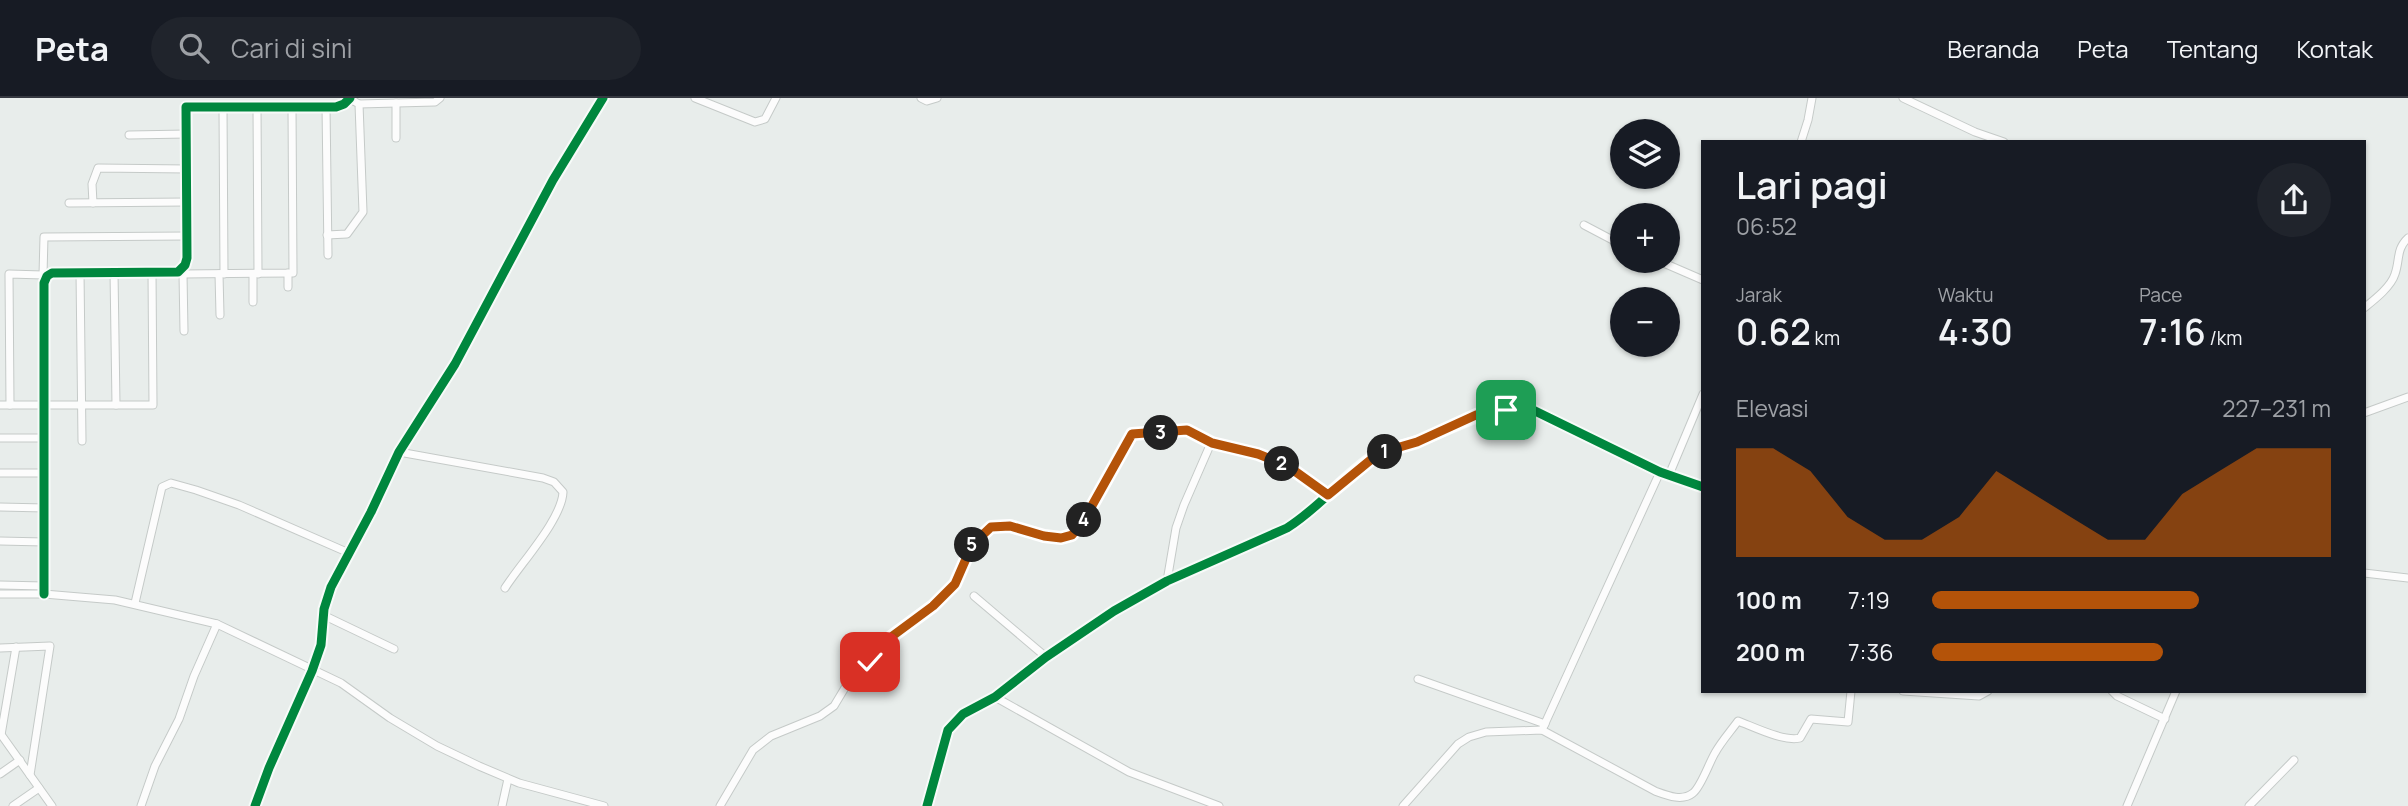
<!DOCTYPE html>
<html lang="id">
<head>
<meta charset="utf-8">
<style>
  body { margin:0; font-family:Manrope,sans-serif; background:#20242c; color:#f1f3f6; height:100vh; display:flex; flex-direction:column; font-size:26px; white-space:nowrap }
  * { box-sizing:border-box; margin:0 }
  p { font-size:23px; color:#9ea1a6 }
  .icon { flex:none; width:38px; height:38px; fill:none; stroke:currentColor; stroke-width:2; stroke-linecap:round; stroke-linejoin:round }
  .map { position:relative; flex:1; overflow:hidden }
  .panel { position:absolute; left:1701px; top:42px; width:665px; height:553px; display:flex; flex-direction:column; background:#171b24; border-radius:0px; box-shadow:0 2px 5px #0004 }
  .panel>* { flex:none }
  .fabs { position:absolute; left:1610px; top:21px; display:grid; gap:14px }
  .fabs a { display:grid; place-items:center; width:70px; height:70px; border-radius:50%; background:#171b24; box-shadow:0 2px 5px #0004; font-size:35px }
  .pin { position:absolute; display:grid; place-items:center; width:60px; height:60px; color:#fff; margin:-30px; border-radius:14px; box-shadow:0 4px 10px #0006 }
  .km { position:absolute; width:35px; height:35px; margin:-18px; border-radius:50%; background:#222; color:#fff; font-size:19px; line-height:35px; text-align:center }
  .round { display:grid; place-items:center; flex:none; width:74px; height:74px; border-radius:37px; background:#20242c }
  .head { display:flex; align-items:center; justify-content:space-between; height:119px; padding:0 35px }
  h1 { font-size:38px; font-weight:600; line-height:52px }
  .stats { display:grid; grid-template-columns:repeat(3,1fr); gap:10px; height:119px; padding:7px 35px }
  .stats div { display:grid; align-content:center }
  .stats b { font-size:35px; font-weight:600 }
  .stats small { font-size:19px; font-weight:400 }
  .stats p { font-size:19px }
  .chart { height:196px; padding:14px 35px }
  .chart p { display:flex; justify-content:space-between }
  .chart svg { width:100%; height:126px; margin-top:7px; fill:#b45309; opacity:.7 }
  ul { padding:0 35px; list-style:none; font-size:23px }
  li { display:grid; grid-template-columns:112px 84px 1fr; align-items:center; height:52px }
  li i { height:18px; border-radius:9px; background:#b45309 }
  header { display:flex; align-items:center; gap:42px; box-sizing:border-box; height:98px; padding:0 35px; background:#171b24; border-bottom:2px solid #363941 }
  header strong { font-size:33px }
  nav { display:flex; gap:38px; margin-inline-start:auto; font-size:24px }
  .search { width:490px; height:63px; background:#20242c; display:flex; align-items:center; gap:18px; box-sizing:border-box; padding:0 24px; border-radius:38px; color:#9ea1a6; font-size:26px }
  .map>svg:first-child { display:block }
</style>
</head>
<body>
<header>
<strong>Peta</strong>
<div class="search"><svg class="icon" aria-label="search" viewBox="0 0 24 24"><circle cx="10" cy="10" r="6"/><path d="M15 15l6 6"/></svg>Cari di sini</div>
<nav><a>Beranda</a><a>Peta</a><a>Tentang</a><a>Kontak</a></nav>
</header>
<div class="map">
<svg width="2408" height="708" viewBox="0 0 2408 708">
  <rect width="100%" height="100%" fill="#e8edeb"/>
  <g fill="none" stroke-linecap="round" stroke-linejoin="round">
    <g stroke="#c5cac8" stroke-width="9">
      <g id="minor">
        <polyline points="695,0 755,24 765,21 776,0"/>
        <polyline points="921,0 927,3 937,0"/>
        <polyline points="1903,0 1975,34 2004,44"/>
        <polyline points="359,6 435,4 440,0"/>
        <polyline points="223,9 224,176"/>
        <polyline points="257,9 258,176"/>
        <polyline points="326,9 328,157"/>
        <polyline points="129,37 187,36"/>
        <polyline points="396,40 396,5"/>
        <polyline points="1801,44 1808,22 1812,0"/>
        <polyline points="69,105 187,104"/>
        <polyline points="93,105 92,86 98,70 187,71"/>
        <polyline points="1584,127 1622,147"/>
        <polyline points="327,137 347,136 363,114 359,6 350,1"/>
        <polyline points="1659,163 1703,182"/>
        <polyline points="80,174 82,343"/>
        <polyline points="114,174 116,307"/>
        <polyline points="179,174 183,176 184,233"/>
        <polyline points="288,175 288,189"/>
        <polyline points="183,176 293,175 292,9"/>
        <polyline points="219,176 220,217"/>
        <polyline points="253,176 253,204"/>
        <polyline points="47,178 43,177 44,139 188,138"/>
        <path d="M2364,210C2374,202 2391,189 2395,176C2400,162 2396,151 2408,140"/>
        <polyline points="0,307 153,307 152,174"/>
        <polyline points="10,307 9,176 43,177"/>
        <polyline points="2364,315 2408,299"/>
        <polyline points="0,340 45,340"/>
        <path d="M399,354L543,380L554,384L563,394C562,421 521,465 505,490"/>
        <polyline points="0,375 45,375"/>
        <polyline points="1669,377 1703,296"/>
        <polyline points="0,409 45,410"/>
        <polyline points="0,443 44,444"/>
        <polyline points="2364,475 2408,480"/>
        <polyline points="1167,483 1176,430 1184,407 1211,345"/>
        <polyline points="0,487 44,488"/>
        <polyline points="0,496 44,496 115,502 217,526 341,585 390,620 437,648 479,668 519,685 604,708"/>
        <polyline points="44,496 44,185 47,178 52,175 178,174 185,167 187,160 186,9 336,9 344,6 350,0"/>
        <polyline points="974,498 1046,559"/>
        <polyline points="135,505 162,389 171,385 196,392 239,407 349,455"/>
        <polyline points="323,517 394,551"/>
        <polyline points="0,550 50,548 30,677"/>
        <polyline points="1418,581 1545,626"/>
        <polyline points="1903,593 1979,598 1988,593"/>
        <polyline points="2112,593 2117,598 2165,621"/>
        <polyline points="995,599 1129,674 1219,708"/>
        <polyline points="1542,632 1660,374"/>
        <polyline points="0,635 52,708"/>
        <polyline points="1,637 16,549"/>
        <polyline points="0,676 20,662"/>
        <polyline points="13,708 39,690"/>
        <polyline points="141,708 155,668 179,621 194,578 217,526"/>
        <polyline points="255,708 269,670 312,573 321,547 324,511 331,489 371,414 399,354 455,266 553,82 603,0"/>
        <polyline points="502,708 508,681"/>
        <polyline points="720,708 753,652 771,638 820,618 834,608 846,588 878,557 887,542 941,501 955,486 972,447 991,429 1010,428 1044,438 1061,440 1072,437 1084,422 1132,336 1187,332 1211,345 1258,356 1277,364 1296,374 1328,397"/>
        <path d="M927,708L948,632L963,616L995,599L1046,559L1114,513L1167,483L1287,430C1319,410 1343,379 1374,358C1386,351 1402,349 1415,344C1455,331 1487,305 1533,312L1660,374L1703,389"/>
        <path d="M1403,708L1458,646L1469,639L1486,634L1542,632L1655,693C1666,697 1682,704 1693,695C1701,689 1709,665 1715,655C1721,644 1730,634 1738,623C1754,629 1784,644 1800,640L1811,621L1848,624L1851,593"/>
        <polyline points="2127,708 2176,593"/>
        <polyline points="2249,708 2294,662"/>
      </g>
    </g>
    <use href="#minor" stroke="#fcfcfc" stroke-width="7"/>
    <g stroke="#f7fbf9" stroke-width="13">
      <g id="cycleway">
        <polyline points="44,496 44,185 47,178 52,175 178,174 185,167 187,160 186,9 336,9 344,6 350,0"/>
        <polyline points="255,708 269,670 312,573 321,547 324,511 331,489 371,414 399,354 455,266 553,82 603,0"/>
        <path d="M927,708L948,632L963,616L995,599L1046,559L1114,513L1167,483L1287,430C1319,410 1343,379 1374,358C1386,351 1402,349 1415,344C1455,331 1487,305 1533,312L1660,374L1703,389"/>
      </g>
    </g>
    <use href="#cycleway" stroke="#00873e" stroke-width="9"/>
  </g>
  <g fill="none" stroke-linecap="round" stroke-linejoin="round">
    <g stroke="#fff" stroke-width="14">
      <polyline id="route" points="870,564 887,542 933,508 955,486 972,447 991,429 1010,428 1044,438 1061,440 1072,437 1084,422 1132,336 1187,332 1212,345 1258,356 1278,364 1296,374 1328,397 1379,355 1417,344 1476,317 1506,312"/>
    </g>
    <use href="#route" stroke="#b45309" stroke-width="9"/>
  </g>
</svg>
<div class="fabs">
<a><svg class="icon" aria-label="layers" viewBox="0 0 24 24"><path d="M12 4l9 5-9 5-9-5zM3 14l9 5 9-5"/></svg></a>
<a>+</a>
<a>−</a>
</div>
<div class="pin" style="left:1506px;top:312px;background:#1e9e55"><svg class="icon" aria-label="arrive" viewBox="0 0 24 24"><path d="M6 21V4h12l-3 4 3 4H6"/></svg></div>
<div class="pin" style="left:870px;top:564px;background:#d93025"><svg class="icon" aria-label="check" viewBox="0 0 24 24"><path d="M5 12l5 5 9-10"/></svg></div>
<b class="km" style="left:1385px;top:354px">1</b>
<b class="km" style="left:1282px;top:366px">2</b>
<b class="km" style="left:1161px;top:335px">3</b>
<b class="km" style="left:1084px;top:422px">4</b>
<b class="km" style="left:972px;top:447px">5</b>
<section class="panel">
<div class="head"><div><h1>Lari pagi</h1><p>06:52</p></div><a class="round"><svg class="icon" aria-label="share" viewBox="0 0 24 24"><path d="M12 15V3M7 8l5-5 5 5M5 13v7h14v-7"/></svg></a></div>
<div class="stats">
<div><p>Jarak</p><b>0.62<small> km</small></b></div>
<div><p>Waktu</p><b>4:30</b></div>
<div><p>Pace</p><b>7:16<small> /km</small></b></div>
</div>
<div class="chart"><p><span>Elevasi</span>227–231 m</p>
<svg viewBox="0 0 160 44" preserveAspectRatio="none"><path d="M0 44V6L10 6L20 14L30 30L40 38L50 38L60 30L70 14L80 22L90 30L100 38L110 38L120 22L130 14L140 6L150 6L160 6V44z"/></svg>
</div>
<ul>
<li><b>100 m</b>7:19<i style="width:67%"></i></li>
<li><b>200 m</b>7:36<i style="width:58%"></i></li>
</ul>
</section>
</div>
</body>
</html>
